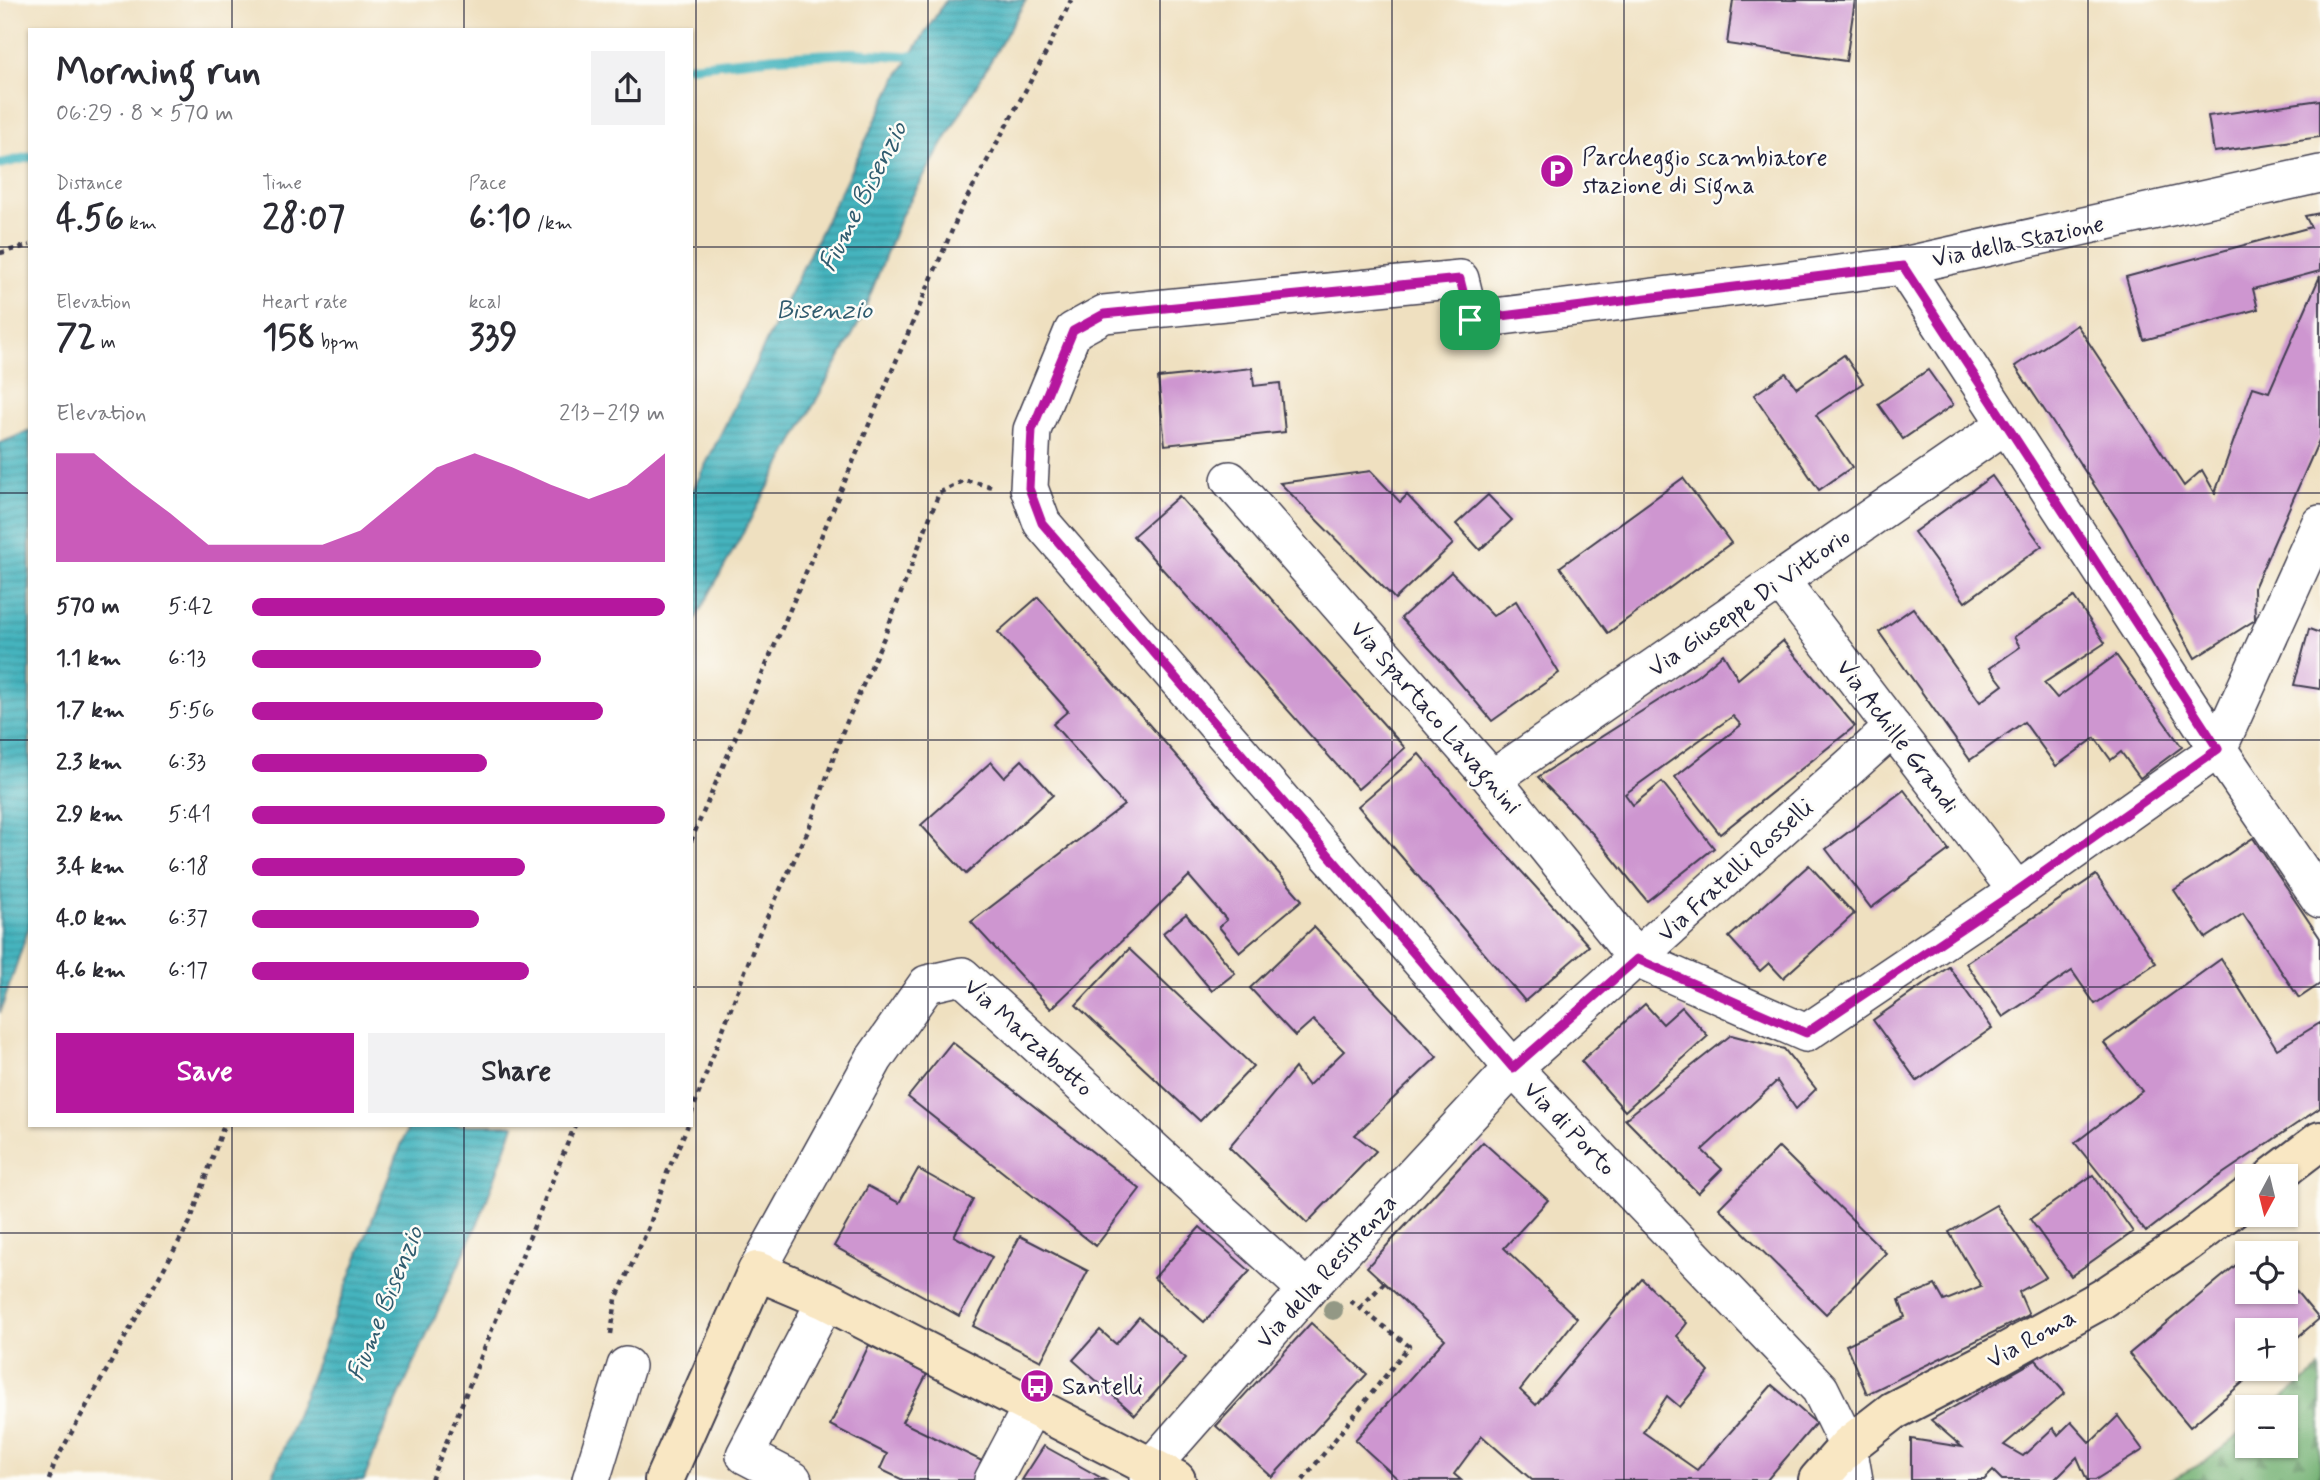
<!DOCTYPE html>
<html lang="en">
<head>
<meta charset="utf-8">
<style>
  body { margin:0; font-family:Mynerve,sans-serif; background:#f2f2f3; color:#2b2b33; height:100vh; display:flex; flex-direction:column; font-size:26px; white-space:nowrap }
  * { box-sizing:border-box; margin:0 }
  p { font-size:23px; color:#7c7c81 }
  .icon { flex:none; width:38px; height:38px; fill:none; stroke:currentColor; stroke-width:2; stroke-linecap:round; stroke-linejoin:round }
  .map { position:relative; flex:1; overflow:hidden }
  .details { position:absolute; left:28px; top:28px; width:665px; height:1099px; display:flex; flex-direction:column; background:#fff; border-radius:0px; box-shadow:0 2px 5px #0004 }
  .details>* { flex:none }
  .needle { width:46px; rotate:187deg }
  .fabs { position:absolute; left:2235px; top:1164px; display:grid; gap:14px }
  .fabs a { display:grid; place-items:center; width:63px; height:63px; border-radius:0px; background:#fff; box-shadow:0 2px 5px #0004; font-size:35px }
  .pin { position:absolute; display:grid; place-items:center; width:60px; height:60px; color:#fff; margin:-30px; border-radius:14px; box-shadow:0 4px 10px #0006 }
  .round { display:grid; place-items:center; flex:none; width:74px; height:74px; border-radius:0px; background:#f2f2f3 }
  .overview { display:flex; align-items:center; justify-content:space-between; height:119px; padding:0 28px }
  h1 { font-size:38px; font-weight:700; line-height:52px }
  .stats { display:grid; grid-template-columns:repeat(3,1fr); gap:10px; height:119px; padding:7px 28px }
  .stats div { display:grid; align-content:center }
  .stats b { font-size:35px; font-weight:700 }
  .stats small { font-size:19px; font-weight:400 }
  .stats p { font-size:19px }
  .chart { height:196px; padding:14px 28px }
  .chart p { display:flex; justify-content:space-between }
  .chart svg { width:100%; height:126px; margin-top:7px; fill:#b5179e; opacity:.7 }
  .primary-button { display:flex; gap:14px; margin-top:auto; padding:14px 28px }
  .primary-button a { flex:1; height:80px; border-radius:0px; background:#b5179e; color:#fff; font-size:28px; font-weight:700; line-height:80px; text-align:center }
  .primary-button a+a { background:#f2f2f3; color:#2b2b33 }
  ul { padding:0 28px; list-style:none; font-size:23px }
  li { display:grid; grid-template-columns:112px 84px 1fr; align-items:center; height:52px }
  li i { height:18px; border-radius:9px; background:#b5179e }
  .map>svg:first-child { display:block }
</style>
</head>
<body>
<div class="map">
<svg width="2320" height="1480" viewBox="0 0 2320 1480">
  <defs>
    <pattern id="forest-firs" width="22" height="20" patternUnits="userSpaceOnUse" patternTransform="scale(1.75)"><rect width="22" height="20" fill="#72b072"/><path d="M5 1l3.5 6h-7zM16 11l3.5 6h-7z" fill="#5d8f5f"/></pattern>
    <pattern id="water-rules" width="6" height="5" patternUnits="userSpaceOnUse" patternTransform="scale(1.75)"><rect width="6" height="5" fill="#45b4be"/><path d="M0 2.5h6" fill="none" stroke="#39929c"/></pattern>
  </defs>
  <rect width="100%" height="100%" fill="#fdfcf7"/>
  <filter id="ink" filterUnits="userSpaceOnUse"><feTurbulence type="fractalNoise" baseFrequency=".0143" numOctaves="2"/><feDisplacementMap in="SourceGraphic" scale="14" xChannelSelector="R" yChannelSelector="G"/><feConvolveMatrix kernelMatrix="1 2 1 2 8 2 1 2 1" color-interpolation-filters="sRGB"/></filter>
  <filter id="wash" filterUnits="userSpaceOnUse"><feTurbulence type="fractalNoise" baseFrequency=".00686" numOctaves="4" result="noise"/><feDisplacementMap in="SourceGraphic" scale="28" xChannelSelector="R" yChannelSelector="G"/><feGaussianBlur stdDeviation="1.57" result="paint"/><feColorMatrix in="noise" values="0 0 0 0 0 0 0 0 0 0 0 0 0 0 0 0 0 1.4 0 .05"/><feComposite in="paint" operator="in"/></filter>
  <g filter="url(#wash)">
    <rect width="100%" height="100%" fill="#efe0c0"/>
    <polygon fill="url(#forest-firs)" stroke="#4a6956" stroke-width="2" points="2320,1368 2320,1480 2170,1480 2205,1462 2247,1428 2247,1446 2286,1446 2286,1407 2272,1407"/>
    <g fill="url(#water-rules)" stroke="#346b7c" stroke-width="2">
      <polygon points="946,0 1026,0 901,216 860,321 691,627 691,494 896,79"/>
      <polygon points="30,431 30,924 0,1013 0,443"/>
      <polygon points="409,1125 514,1125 481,1216 381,1436 364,1480 271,1480"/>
    </g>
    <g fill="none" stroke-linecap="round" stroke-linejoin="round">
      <g stroke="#45b4be" stroke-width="10">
        <polyline points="691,66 776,57 851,53 922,57"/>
        <polyline points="0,164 30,157"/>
      </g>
    </g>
    <g id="blocks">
      <g fill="#ce96d0">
        <polygon points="1733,0 1855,0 1846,61 1727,44"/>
        <polygon points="2320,100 2320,137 2214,152 2208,116"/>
        <polygon points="2320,213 2320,271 2253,289 2258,309 2144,340 2126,277 2311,227 2305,216"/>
        <polygon points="2320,276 2320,438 2254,588 2255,620 2195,658 2122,527 2015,366 2077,325 2184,486 2202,470 2215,493 2253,387 2269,392"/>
        <polygon points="1844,355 1863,383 1816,415 1852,467 1819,490 1754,395 1786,373 1797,388"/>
        <polygon points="1252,368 1254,386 1280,383 1285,432 1165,445 1158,378"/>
        <polygon points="1928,370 1953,405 1903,439 1878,404"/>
        <polygon points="1371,471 1400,502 1407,495 1453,544 1395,599 1280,483"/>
        <polygon points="1992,476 2042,546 1965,602 1914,532"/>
        <polygon points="1683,478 1731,543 1608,633 1560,567"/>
        <polygon points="1488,495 1512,520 1480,550 1456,524"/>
        <polygon points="1179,496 1405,748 1358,789 1133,536"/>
        <polygon points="1451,572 1493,616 1516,601 1559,673 1492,721 1443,663 1401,618"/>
        <polygon points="1038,597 1302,900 1240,952 1219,927 1227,920 1189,876 1051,1009 971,922 1124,805 1053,724 1068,711 998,632"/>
        <polygon points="2074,597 2105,643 2044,683 2057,698 2116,655 2182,747 2140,778 2121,752 2111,760 2095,738 2056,766 2024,722 1970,760 1879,632 1913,608 1980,702 2003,685 1990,668 2020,647 2014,637"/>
        <polygon points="2309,629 2320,633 2320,689 2294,685"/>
        <polygon points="1783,641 1855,726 1720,834 1675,777 1741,725 1733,716 1625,794 1633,805 1662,782 1714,848 1647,901 1594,835 1538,777 1697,676 1723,654 1738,679"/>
        <polygon points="1419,754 1485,831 1589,946 1525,1001 1358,806"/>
        <polygon points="1022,760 1053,795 966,874 921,825 991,762 1004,777"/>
        <polygon points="1904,790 1949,850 1871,908 1826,849"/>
        <polygon points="2253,838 2320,938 2320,984 2299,998 2243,914 2206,938 2174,890"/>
        <polygon points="1809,865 1854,914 1783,978 1769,963 1760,971 1729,937"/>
        <polygon points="2096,875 2156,963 2095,1004 2072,971 2003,1017 1966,963"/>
        <polygon points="1186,914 1235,973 1212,991 1163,933"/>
        <polygon points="1314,927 1437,1057 1355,1135 1376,1151 1307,1223 1229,1147 1295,1068 1308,1086 1344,1051 1313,1020 1295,1036 1250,988"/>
        <polygon points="1129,949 1253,1066 1200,1121 1076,1005"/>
        <polygon points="2221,959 2277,1049 2320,1023 2320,1108 2212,1181 2146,1232 2075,1143 2142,1091 2104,1043"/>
        <polygon points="1949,967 1992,1028 1917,1081 1873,1020"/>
        <polygon points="1645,1004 1663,1024 1682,1007 1708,1036 1625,1111 1581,1061"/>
        <polygon points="1731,1035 1784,1049 1816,1089 1796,1109 1777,1081 1702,1150 1722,1169 1698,1193 1625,1119"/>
        <polygon points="952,1042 1140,1189 1096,1246 908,1097"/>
        <polygon points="1483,1142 1548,1200 1504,1248 1577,1318 1520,1390 1536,1405 1642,1279 1687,1323 1677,1336 1709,1372 1680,1407 1667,1396 1643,1432 1697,1470 1772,1385 1816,1423 1767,1480 1532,1480 1482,1436 1454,1474 1461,1480 1399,1480 1355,1440 1445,1339 1367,1267"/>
        <polygon points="1779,1147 1886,1253 1826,1314 1719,1208"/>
        <polygon points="918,1169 973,1200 954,1236 992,1257 959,1316 834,1246 868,1186 899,1203"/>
        <polygon points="2093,1175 2133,1232 2071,1276 2030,1219"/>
        <polygon points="1996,1205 2046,1277 2019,1292 2029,1315 1867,1394 1846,1345 1905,1317 1899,1300 1935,1285 1944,1301 1981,1286 1949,1232"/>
        <polygon points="1200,1227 1250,1271 1204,1322 1154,1278"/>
        <polygon points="1020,1236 1088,1271 1041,1361 973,1326"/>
        <polygon points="2247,1256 2247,1292 2286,1292 2286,1279 2319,1319 2286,1347 2286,1330 2247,1330 2247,1368 2260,1368 2190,1427 2129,1354"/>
        <polygon points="1139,1317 1186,1358 1135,1415 1073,1360 1100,1330 1116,1344"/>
        <polygon points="1311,1323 1367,1374 1272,1477 1216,1426"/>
        <polygon points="869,1345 927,1374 902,1422 984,1462 976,1480 903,1480 880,1469 887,1454 830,1425"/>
        <polygon points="2036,1360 2065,1393 2004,1445 2023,1456 2053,1428 2058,1435 2071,1422 2090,1443 2118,1416 2143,1450 2095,1480 2087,1480 2077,1457 2054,1480 2002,1480 1993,1471 1984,1480 1911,1480 1911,1439 1962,1447 1931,1420"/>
        <polygon points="1044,1446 1105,1480 1022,1480"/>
      </g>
    </g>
  </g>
  <g filter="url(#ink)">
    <use href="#blocks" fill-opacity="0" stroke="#413e4f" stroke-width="2"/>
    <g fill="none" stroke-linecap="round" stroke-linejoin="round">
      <g stroke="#413e4f" stroke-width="40">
        <g id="street">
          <polyline points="1903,266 2218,749 2320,899"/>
          <polyline points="1230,480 1492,779 1637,959 1806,1033 2017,891 2218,749 2320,524"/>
          <polyline points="1780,580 2017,891"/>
          <polyline points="1492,779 2005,425"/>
          <polyline points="757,1271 874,1059 927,984 962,976 1307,1290"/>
          <polyline points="591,1480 626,1366"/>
          <polyline points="793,1480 745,1455 826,1300"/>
          <polyline points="993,1480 1032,1406"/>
          <polyline points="1148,1480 1151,1467 1307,1290 1513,1068 1893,728"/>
          <polyline points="1854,1480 1848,1446 1820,1389 1513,1068 1042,523 1029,488 1032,430 1073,331 1104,314 1460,279 1470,320 1903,266 2320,174"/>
        </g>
      </g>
      <g stroke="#413e4f" stroke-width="42">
        <g id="secondary">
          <polyline points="2274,1176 2320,1141"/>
          <polyline points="664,1480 757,1271 826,1300 1176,1480"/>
          <polyline points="1818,1480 1848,1446 1893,1411 1997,1357 2102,1299 2186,1243 2247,1197"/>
        </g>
      </g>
      <g stroke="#413e4f" stroke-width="4.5" stroke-dasharray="5 5" stroke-linecap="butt">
        <polyline points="0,253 30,245"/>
        <polyline points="691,841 962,207 1048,49 1071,0"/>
        <polyline points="691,1114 759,934 808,831 842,733 885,635 939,493 965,480 993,487"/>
        <polyline points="1360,1308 1384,1283"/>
        <polyline points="611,1334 616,1299 649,1227 667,1173 688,1125"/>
        <polyline points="49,1480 55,1462 190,1222 224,1125"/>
        <polyline points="431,1480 575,1125"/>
        <polyline points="1303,1480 1409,1346 1348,1299"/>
      </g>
      <use href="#street" stroke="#fff" stroke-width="37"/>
      <use href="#secondary" stroke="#f9e7c3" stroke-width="38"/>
    </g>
    <circle fill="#939885" cx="1333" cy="1310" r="10"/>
  </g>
  <g fill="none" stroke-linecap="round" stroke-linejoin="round" filter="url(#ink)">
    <g stroke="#fff" stroke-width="14">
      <polygon id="route" points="1903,266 2218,749 2017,891 1806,1033 1637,959 1513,1068 1042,523 1029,488 1032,430 1073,331 1104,314 1460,279 1470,320"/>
    </g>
    <use href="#route" stroke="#b5179e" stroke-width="9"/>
  </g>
  <path fill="none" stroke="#22223b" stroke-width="2" stroke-opacity="0.55" d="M232,0V30M464,0V30M696,0V1480M928,0V1480M1160,0V1480M1392,0V1480M1624,0V1480M1856,0V1480M2088,0V1480M0,247H30M691,247H2320M0,493H30M691,493H2320M0,740H30M691,740H2320M0,987H30M691,987H2320M232,1125V1480M464,1125V1480M0,1233H2320"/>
  <defs>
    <g id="parking-disc" transform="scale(1.75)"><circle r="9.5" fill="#b5179e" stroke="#fdfcf7"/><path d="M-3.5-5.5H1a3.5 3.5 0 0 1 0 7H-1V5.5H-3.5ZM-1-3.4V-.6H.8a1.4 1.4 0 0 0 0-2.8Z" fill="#fff"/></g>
    <g id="bus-disc" transform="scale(1.75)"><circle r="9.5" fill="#b5179e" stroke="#fdfcf7"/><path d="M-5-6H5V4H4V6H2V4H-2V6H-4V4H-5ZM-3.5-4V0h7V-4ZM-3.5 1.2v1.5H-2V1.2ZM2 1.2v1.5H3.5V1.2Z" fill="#fff"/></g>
  </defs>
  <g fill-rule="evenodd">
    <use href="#parking-disc" x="1557" y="171"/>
    <use href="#bus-disc" x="1037" y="1386"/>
  </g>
  <g text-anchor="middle" stroke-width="5" stroke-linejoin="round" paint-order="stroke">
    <g font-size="24" fill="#22223b" stroke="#fdfcf7" text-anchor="start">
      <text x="1582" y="165">Parcheggio scambiatore<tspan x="1582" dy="28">stazione di Signa</tspan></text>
      <text x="1062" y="1394">Santelli</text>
    </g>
    <g font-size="24" fill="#22223b" stroke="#fdfcf7">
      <text transform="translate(2018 241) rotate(-12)" y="8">Via della Stazione</text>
      <text transform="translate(1749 602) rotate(-35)" y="8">Via Giuseppe Di Vittorio</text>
      <text transform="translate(1436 717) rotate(49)" y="8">Via Spartaco Lavagnini</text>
      <text transform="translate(1898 736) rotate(53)" y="8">Via Achille Grandi</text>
      <text transform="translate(1735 870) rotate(-42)" y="8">Via Fratelli Rosselli</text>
      <text transform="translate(1029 1037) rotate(42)" y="8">Via Marzabotto</text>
      <text transform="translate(1570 1128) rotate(46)" y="8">Via di Porto</text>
      <text transform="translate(1326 1271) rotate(-48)" y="8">Via della Resistenza</text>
      <text transform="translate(2031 1338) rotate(-29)" y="8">Via Roma</text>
    </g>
    <g font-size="26" font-style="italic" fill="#305c6f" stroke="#fdfcf7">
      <text transform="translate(862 196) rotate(-63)" y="9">Fiume Bisenzio</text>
      <text x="824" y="318">Bisenzio</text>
      <text transform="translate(384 1303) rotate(-68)" y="9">Fiume Bisenzio</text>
    </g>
  </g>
</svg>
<div class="fabs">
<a><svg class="needle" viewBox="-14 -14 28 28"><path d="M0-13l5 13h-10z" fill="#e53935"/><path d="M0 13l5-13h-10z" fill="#7c7c81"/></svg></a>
<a><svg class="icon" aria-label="locate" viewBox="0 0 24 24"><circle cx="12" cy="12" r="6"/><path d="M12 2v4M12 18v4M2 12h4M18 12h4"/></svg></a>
<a>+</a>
<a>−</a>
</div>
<div class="pin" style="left:1470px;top:320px;background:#1e9e55"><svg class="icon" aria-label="arrive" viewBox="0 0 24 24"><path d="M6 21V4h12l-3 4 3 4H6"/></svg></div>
<section class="details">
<div class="overview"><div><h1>Morning run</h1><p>06:29 · 8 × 570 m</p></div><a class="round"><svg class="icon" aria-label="share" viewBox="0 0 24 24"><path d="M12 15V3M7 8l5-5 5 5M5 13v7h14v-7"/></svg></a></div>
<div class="stats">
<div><p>Distance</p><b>4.56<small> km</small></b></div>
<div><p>Time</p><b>28:07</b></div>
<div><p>Pace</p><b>6:10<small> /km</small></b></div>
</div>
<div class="stats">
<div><p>Elevation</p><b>72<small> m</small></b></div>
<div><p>Heart rate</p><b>158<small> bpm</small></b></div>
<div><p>kcal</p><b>339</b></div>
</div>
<div class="chart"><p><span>Elevation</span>213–219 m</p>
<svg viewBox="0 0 160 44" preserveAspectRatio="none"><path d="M0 44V6L10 6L20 17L30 27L40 38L50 38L60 38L70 38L80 33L90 22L100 11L110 6L120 11L130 17L140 22L150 17L160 6V44z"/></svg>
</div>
<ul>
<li><b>570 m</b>5:42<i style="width:100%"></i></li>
<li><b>1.1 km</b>6:13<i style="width:70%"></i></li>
<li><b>1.7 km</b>5:56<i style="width:85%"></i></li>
<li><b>2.3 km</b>6:33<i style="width:57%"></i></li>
<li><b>2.9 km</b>5:41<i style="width:100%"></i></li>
<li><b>3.4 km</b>6:18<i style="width:66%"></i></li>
<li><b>4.0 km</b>6:37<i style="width:55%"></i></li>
<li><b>4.6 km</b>6:17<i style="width:67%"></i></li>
</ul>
<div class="primary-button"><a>Save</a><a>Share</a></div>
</section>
</div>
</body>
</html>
